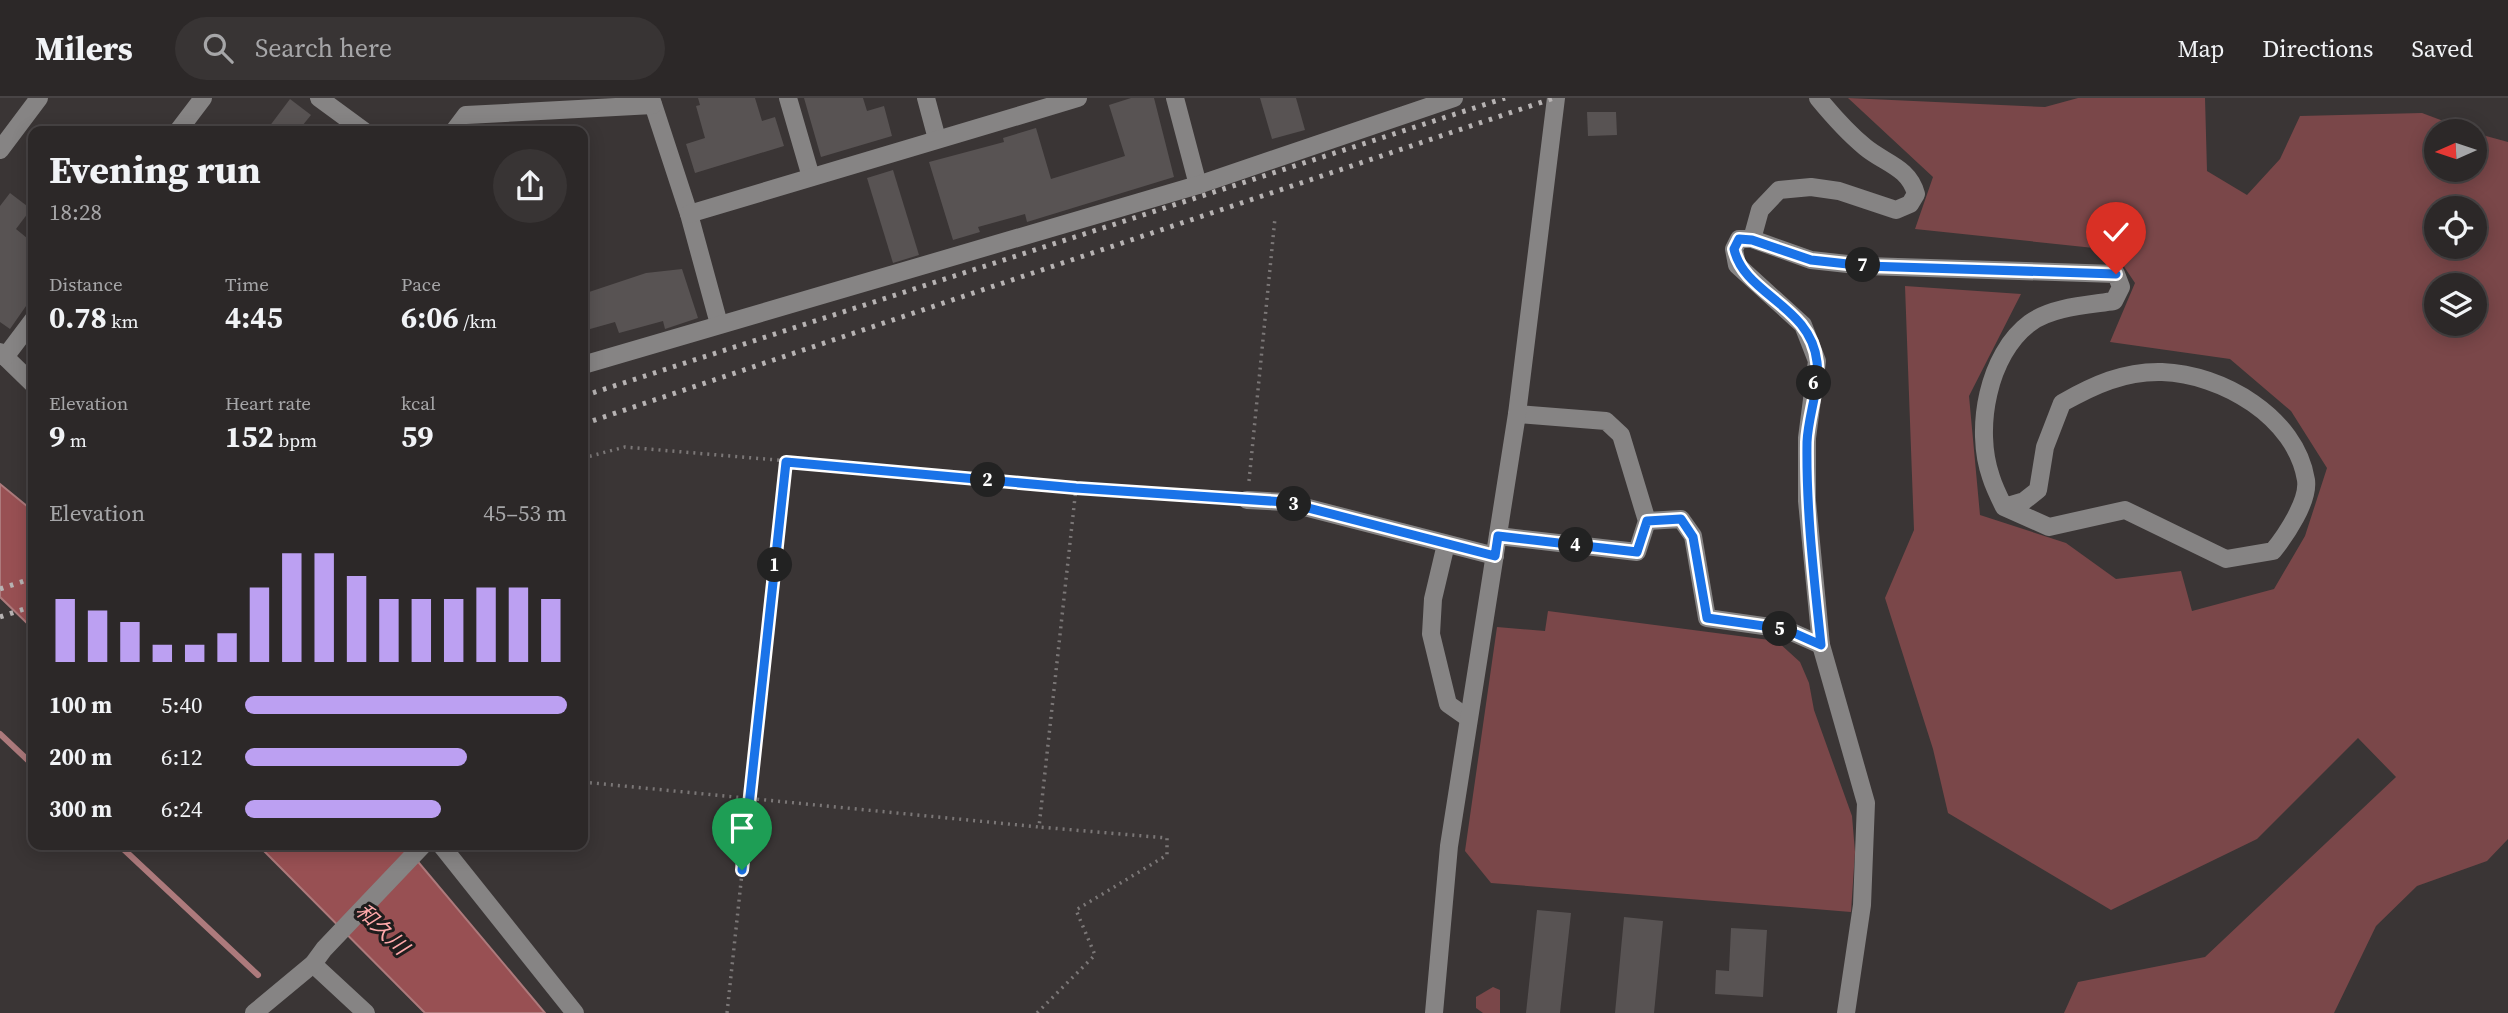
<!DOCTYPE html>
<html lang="en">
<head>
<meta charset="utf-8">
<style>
  body { margin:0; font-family:"Source Serif 4","Noto Sans JP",serif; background:#383434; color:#f1f3f6; height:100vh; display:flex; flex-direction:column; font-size:26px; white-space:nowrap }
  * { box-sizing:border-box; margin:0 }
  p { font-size:23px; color:#a6a6a8 }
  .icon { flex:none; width:38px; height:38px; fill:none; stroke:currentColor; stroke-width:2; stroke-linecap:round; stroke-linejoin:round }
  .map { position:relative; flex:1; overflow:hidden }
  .side { position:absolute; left:28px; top:28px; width:560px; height:724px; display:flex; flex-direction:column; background:#2c2828; border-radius:14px; box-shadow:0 4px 18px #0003,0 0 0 2px #484445 }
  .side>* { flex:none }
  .needle { width:46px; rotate:267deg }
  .controls { position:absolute; left:2424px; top:21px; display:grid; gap:14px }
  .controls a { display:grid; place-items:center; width:63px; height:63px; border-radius:50%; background:#2c2828; box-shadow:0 4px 18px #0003,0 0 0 2px #484445; font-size:35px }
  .pin { position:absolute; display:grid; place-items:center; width:60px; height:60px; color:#fff; margin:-72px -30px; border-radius:50% 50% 50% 0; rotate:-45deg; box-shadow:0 0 7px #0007 }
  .pin .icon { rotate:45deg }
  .km { position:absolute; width:35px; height:35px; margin:-18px; border-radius:50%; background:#222; color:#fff; font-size:19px; line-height:35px; text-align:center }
  .round { display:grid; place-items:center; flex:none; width:74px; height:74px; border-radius:37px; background:#383434 }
  .head { display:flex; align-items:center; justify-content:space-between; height:119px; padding:0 21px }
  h1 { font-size:38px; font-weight:700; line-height:52px }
  .metrics { display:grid; grid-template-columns:repeat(3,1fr); gap:10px; height:119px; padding:7px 21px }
  .metrics div { display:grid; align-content:center }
  .metrics b { font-size:30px; font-weight:700 }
  .metrics small { font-size:19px; font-weight:400 }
  .metrics p { font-size:19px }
  .chart { height:196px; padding:14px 21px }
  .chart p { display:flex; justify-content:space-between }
  .chart svg { width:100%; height:126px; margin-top:7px; stroke:#bca0f2; stroke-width:6 }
  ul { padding:0 21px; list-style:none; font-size:23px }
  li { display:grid; grid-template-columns:112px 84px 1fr; align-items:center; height:52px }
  li i { height:18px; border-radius:9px; background:#bca0f2 }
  header { display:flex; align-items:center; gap:42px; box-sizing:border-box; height:98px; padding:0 35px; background:#2c2828; border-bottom:2px solid #484445 }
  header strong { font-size:33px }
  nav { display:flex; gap:38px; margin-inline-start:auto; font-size:24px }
  .search { width:490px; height:63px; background:#383434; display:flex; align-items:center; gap:18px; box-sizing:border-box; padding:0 24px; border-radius:38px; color:#a6a6a8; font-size:26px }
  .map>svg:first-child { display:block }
</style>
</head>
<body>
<header>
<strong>Milers</strong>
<div class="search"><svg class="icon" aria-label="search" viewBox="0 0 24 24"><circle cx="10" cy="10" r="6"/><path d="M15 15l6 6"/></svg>Search here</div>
<nav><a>Map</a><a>Directions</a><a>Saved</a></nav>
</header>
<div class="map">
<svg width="2508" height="915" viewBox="0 0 2508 915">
  <rect width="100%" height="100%" fill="#3a3535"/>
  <g fill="#7a4749" fill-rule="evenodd">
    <path d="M1848,0L2045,9L2078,0H2205L2207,73L2247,97L2280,61L2300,18L2422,15L2470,33H2436V72H2474L2475,35L2508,44V741L2487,763L2417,788L2376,828L2334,915H2064L2078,884L2205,859L2396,679L2358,640L2257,741L2111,812L1948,715L1933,651L1885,500L1914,432L1905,188L2021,196L1969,298L1980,417L2066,445L2116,481L2181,473L2192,513L2274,491L2305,438L2327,370L2291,313L2230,261L2110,244L2135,185L2113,152L1915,131L1933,79ZM2474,110V149H2436V110ZM2436,187H2474V226H2436Z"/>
    <polygon points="1548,513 1777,543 1800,564 1809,585 1814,612 1852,718 1855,754 1851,814 1491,785 1465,753 1497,529 1545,533"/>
    <polygon points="1493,889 1500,892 1500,915 1483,915 1476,910 1476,899"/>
  </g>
  <g fill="#985053" stroke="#ad7a7c" stroke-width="2">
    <polygon points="0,386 33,413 33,531 0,499"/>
    <polygon points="258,747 404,747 545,915 425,915"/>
  </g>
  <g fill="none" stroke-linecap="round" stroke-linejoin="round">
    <g stroke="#ad7a7c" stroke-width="6">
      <polyline points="0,636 33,667"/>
      <polyline points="119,747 258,877"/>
    </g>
  </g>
  <g fill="#585353">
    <polygon points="698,0 755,0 762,23 775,19 784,48 695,75 686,46 705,40 696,8 700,7"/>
    <polygon points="804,0 863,0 867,13 884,8 892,38 821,59"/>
    <polygon points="1131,0 1154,0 1174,79 1027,124 1025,116 978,129 980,134 953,142 929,64 1004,44 1003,40 1036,30 1051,81 1125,58 1109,7"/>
    <polygon points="1260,0 1296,0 1305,32 1272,41"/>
    <polygon points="290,1 311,17 298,33 266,33"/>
    <polygon points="1587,14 1616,14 1617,37 1588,38"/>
    <polygon points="893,72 919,157 893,165 867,80"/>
    <polygon points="10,95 31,111 16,131 33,145 33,198 10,231 0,224 0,108"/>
    <polygon points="682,171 698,220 665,231 663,223 619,235 615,224 583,233 583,196 646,175"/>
    <polygon points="1537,812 1571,815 1560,915 1526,915"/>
    <polygon points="1624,819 1663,823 1654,915 1615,915"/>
    <polygon points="1731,830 1767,832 1763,899 1715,896 1716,872 1729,873"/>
  </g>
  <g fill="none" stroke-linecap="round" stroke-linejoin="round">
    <g stroke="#7b7777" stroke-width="3.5" stroke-dasharray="2 5" stroke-linecap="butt">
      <polyline points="583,360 625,349 1231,401"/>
      <polyline points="1249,383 1275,120"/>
      <polyline points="583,684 1039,729 1076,390"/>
      <polyline points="727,915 786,364"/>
      <polyline points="1037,915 1095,857 1076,812 1167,757 1167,740 1039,729"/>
    </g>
    <g stroke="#868484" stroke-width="18">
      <polyline points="319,0 364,33"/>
      <polyline points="651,0 689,116 719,226"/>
      <polyline points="788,0 811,79"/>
      <polyline points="926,0 937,41"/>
      <polyline points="1175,0 1198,87"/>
      <polyline points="178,33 203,0"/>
      <polyline points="454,33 466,17 653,7"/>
      <polyline points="0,52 39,0"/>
      <polyline points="689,116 1078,0"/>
      <path d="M1752,141L1760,112L1779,92L1811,89L1839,93L1896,112L1910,106L1916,96C1909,69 1884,65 1865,49C1848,35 1832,17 1818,0"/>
      <polyline points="0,254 33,286"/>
      <polyline points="5,259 33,222"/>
      <polyline points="583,267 1198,87 1454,0"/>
      <polyline points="1247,402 1285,404 1495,458"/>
      <polyline points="1647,423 1681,421 1693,438 1707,520 1785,531 1821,547"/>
      <polyline points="1498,438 1637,454 1647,423 1621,337 1606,323 1517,316"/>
      <polyline points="1446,446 1433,501 1431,536 1448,606 1468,620"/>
      <polyline points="441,747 575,915"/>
      <polyline points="313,866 366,915"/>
      <polyline points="254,915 313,866 324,851 423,747"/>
      <polyline points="1434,915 1449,748 1517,316 1556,0"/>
      <path d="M1846,915L1862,807L1866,705L1821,547L1807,403V340L1817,263L1803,227L1737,167L1734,151L1739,141H1752L1811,162L1866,168L2116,176L2121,189L2114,203C2088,207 2051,209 2030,225C1988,256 1974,331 1991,379C1994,389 1999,399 2004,409L2049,429L2125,412L2226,461L2273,453C2286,437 2309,403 2306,382C2296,319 2222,276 2162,274C2124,273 2094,287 2062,305L2045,349L2038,392L2024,403L2004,409"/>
    </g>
    <g stroke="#b7b3b3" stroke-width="5" stroke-dasharray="3.5 7" stroke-linecap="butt">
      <polyline points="583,298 1505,0"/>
      <polyline points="583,326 1554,0"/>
      <polyline points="0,491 33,480"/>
      <polyline points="0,519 33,508"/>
    </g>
  </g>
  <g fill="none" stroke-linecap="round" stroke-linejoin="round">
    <g stroke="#fff" stroke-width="14">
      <path id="route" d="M742,772L786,364L1076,390L1285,404L1495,458L1498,438L1637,454L1647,423L1681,421L1693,439L1707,520L1785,531L1821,547C1814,479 1806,412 1807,344C1808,318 1820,289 1817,264C1811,207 1744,197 1734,151L1739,141L1752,142L1811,162L1866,168L2116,176"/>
    </g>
    <use href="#route" stroke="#1a73e8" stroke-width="9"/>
  </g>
  <g text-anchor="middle" stroke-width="6" stroke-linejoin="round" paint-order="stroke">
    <g font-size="21" font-style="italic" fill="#ffa9ab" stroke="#1f1d1d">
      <text transform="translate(382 831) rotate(44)" y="7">和久川</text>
    </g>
  </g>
</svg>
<div class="controls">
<a><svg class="needle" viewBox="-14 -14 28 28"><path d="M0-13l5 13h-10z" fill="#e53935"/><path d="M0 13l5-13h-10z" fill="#a6a6a8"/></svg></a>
<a><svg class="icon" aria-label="locate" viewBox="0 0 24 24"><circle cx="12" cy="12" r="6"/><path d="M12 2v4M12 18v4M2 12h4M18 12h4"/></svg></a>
<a><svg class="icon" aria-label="layers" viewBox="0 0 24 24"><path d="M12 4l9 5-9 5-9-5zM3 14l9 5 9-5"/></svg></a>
</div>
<div class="pin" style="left:742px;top:772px;background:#1e9e55"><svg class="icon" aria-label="arrive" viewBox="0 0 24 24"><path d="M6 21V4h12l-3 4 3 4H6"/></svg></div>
<div class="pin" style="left:2116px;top:176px;background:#d93025"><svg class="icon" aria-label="check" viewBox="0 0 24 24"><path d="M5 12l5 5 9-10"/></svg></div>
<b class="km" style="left:775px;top:467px">1</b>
<b class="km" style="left:988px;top:382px">2</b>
<b class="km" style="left:1294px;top:406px">3</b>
<b class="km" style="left:1576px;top:447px">4</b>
<b class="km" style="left:1780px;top:531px">5</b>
<b class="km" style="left:1814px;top:285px">6</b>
<b class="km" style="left:1863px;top:167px">7</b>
<section class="side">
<div class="head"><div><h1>Evening run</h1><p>18:28</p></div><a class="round"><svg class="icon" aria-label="share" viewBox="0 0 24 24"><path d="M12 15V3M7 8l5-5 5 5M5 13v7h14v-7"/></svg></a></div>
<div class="metrics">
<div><p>Distance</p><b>0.78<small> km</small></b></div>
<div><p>Time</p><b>4:45</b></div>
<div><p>Pace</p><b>6:06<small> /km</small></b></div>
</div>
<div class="metrics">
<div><p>Elevation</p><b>9<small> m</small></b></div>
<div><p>Heart rate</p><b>152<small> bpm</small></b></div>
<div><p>kcal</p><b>59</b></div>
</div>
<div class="chart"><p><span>Elevation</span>45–53 m</p>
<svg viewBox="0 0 160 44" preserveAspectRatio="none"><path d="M5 44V22M15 44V26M25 44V30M35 44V38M45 44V38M55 44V34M65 44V18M75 44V6M85 44V6M95 44V14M105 44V22M115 44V22M125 44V22M135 44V18M145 44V18M155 44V22"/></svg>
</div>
<ul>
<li><b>100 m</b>5:40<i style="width:100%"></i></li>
<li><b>200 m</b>6:12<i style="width:69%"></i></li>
<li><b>300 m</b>6:24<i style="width:61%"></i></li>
</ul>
</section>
</div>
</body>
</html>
